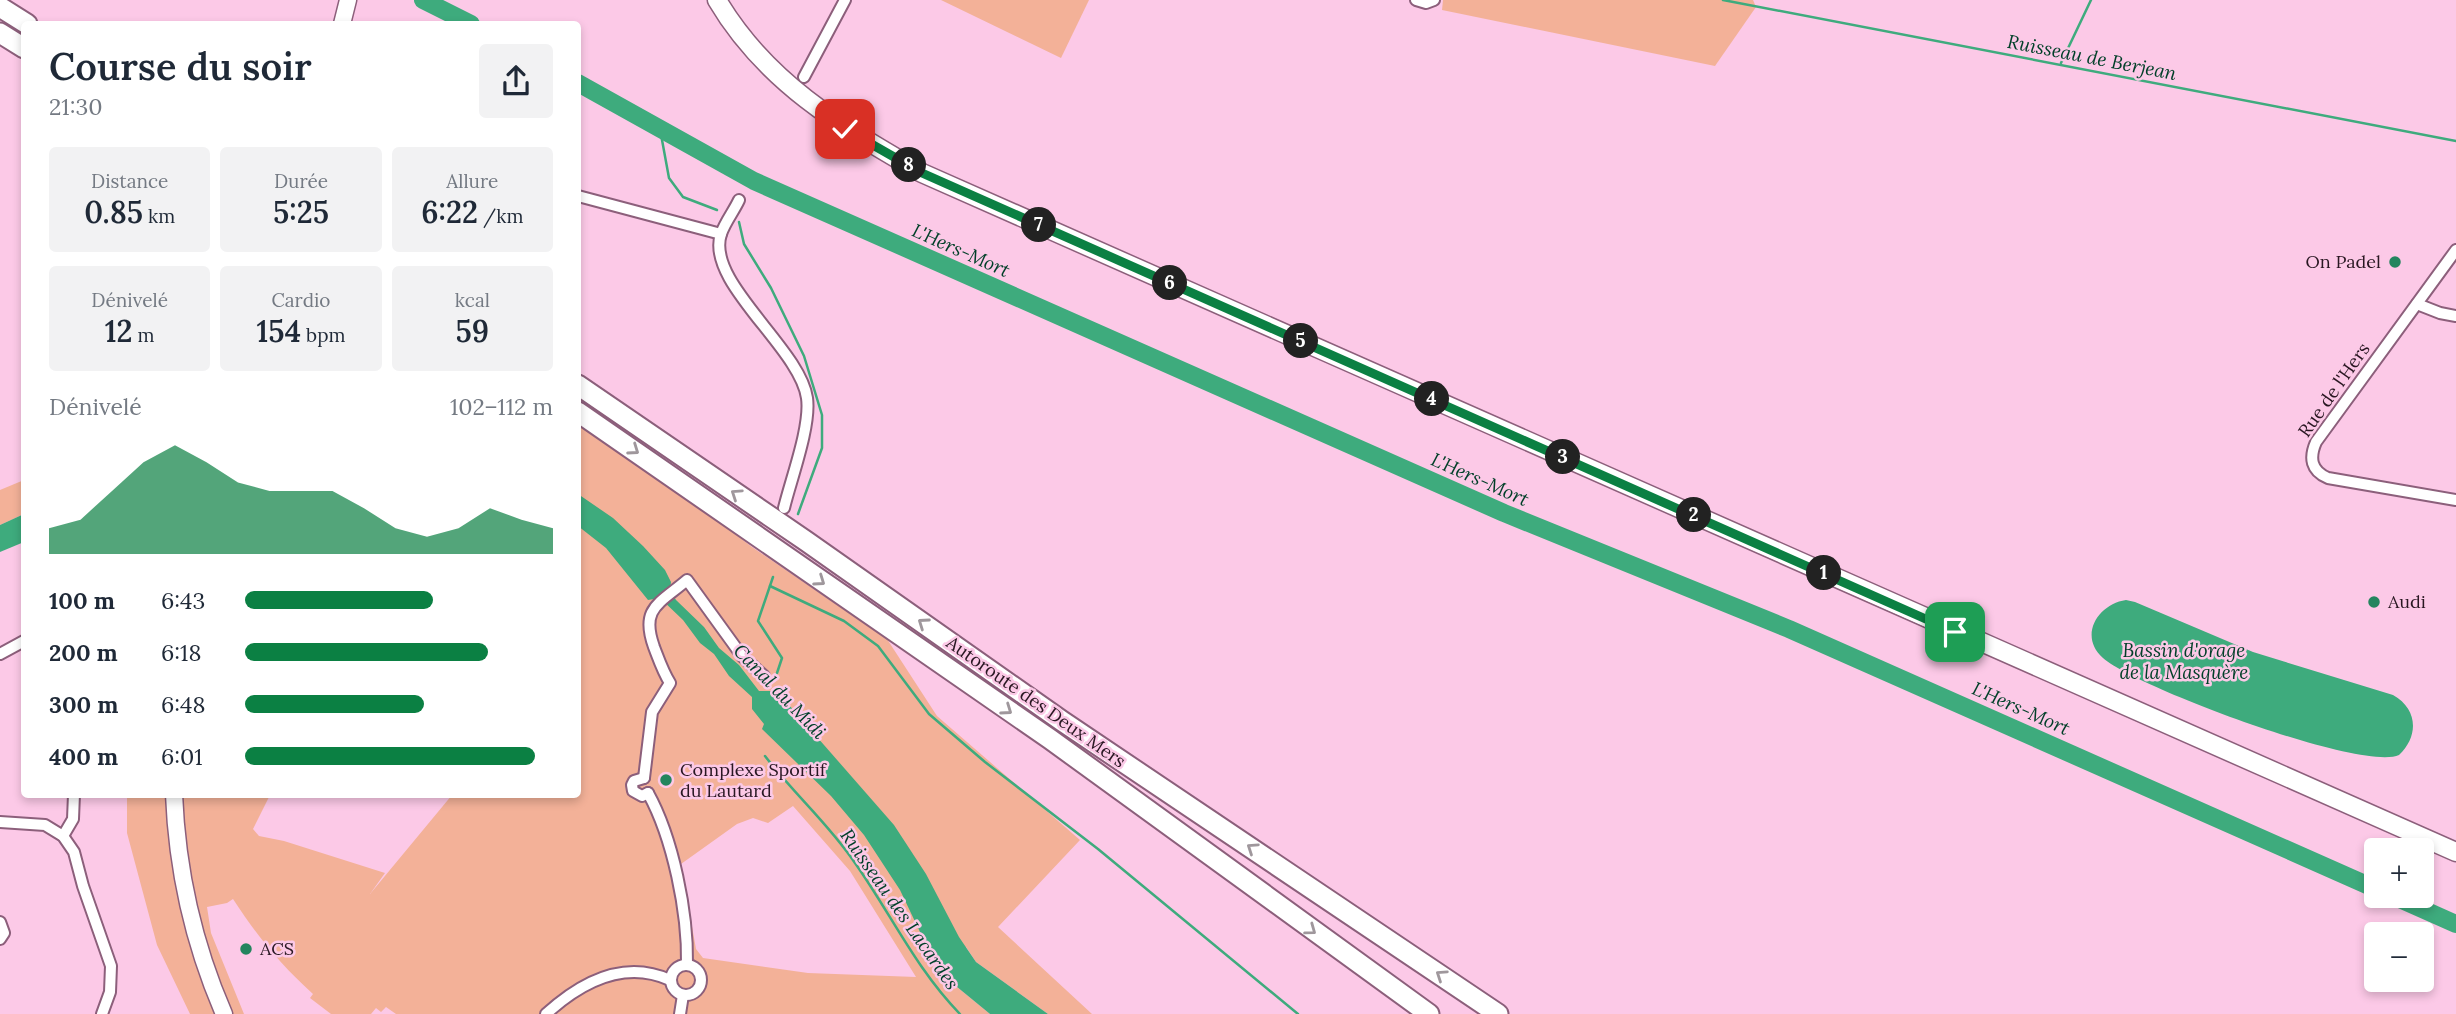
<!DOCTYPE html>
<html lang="fr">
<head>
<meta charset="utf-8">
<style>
  body { margin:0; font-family:Lora,serif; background:#f2f2f3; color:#1f2937; height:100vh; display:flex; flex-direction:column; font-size:26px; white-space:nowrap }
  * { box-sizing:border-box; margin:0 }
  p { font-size:23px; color:#747a83 }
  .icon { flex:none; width:38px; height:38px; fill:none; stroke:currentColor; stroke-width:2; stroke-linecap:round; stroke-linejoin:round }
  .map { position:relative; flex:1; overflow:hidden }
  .panel { position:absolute; left:21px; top:21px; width:560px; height:777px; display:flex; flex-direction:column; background:#fff; border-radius:7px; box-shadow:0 4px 10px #0003 }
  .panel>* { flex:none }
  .tools { position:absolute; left:2364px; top:838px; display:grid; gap:14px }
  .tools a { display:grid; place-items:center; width:70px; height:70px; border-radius:7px; background:#fff; box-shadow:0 4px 10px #0003; font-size:35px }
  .pin { position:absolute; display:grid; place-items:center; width:60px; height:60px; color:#fff; margin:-30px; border-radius:14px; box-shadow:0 4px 10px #0006 }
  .km { position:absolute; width:35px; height:35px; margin:-18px; border-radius:50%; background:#222; color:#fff; font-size:19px; line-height:35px; text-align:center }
  .round { display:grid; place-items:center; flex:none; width:74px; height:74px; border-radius:7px; background:#f2f2f3 }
  .head { display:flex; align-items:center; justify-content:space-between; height:119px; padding:0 28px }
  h1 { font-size:38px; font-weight:600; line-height:52px }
  .figures { display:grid; grid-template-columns:repeat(3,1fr); gap:10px; height:119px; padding:7px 28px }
  .figures div { display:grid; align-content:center; border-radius:7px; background:#f2f2f3; text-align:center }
  .figures b { font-size:30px; font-weight:600 }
  .figures small { font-size:19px; font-weight:400 }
  .figures p { font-size:19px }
  .chart { height:196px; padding:14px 28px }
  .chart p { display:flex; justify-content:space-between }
  .chart svg { width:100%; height:126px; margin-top:7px; fill:#0b8043; opacity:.7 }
  ul { padding:0 28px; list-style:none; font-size:23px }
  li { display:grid; grid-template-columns:112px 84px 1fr; align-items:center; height:52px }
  li i { height:18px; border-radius:9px; background:#0b8043 }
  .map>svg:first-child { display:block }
</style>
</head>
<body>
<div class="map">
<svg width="2456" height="1014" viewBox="0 0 2456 1014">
  <rect width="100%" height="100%" fill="#fcc9e7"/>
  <g fill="#f3b198" fill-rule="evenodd">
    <polygon points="941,0 1089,0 1061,58"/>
    <polygon points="1443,0 1753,0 1756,7 1715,66 1442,10"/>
    <path d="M578,425L643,463L752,547L887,639L937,716L1080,840L998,927L1092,1014H1048L976,962L966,947L951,982L990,1014H396L386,1007L381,1012L376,1008L371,1014H331L310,998L313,994C279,963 258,937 233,899L227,903L207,907L211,933L244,1014H190L157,945L127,833V795H270L253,829L259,836L284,841L385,873L370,894L452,795L578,794ZM793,806L850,871L916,977L808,973L703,958L696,949L681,864L737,824L753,818L768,823Z"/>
    <polygon points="24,480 24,514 0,525 0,490"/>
  </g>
  <g fill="#3eab7d">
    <polygon points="578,494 613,518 643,546 665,570 671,582 670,590 676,600 704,627 719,648 739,665 759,691 775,691 782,697 894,825 926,874 959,937 976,962 1048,1014 990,1014 951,982 930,953 900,890 864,835 831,796 762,729 764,724 752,709 752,697 729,676 714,654 700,643 683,620 660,598 648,600 606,548 578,526"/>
    <polygon points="24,514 24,542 0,552 0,525"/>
    <path d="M2126,600L2135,602L2253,652L2393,695C2418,709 2419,736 2399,755C2362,772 2136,687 2103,658C2078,636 2098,604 2126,600Z"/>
  </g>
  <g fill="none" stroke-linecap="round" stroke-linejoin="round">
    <g stroke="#3eab7d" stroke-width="2.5">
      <polyline points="1723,0 2456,141"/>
      <polyline points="2061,63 2091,0"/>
      <polyline points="660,129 669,178 683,197 717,210"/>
      <polyline points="739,222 744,244 771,288 804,356 822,415 822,448 798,514"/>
      <polyline points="773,577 758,621 782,658 777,673"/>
      <polyline points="770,586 844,621 878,646 929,714 985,762 1098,849 1298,1014"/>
      <path d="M765,756C793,793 829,824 855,863C891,914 916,969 960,1014"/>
    </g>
    <g stroke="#3eab7d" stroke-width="18">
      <polyline points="423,0 471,24"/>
      <polyline points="578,83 754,181 1504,513 1789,629 2376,889"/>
      <polyline points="2393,896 2456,924"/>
    </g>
    <g stroke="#8c5f7b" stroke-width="14">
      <g id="street">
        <polyline points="1416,0 1426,3 1434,0"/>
        <polyline points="804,77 845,0"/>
        <polyline points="578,196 721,234"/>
        <path d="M739,200C734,211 725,222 721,234C705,282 800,348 807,398C811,426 791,479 784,508"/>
        <path d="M2456,250L2316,442C2309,458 2311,471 2328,478L2456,500"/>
        <polyline points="2417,304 2440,313 2456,316"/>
        <polyline points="0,654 24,641"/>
        <path d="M644,778L652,712L670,683C663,672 659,660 654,647C640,608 659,604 687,580L742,656L764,676"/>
        <polyline points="644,778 634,781 632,785 633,791 642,796 648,793"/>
        <path d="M648,793C673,838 688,913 687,964"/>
        <polyline points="0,822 45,825 63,836 74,852 83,886 111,966 110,992 102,1014"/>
        <polyline points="63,836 73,819 74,794"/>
        <polyline points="0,922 4,933 0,939"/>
        <circle cx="686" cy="980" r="15"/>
        <path d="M546,1014C580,983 624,959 670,980"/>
        <polyline points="680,1014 683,995"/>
      </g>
    </g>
    <g stroke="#8c5f7b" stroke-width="19">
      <g id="secondary">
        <polyline points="342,24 348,0"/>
        <path d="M174,794C177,870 194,945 224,1014"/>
      </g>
    </g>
    <g stroke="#8c5f7b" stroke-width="21">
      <path id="primary" d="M717,0C766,83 841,126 922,173L2456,852"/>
    </g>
    <g stroke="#8c5f7b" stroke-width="23">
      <g id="highway">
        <polyline points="0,7 27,24"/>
        <polyline points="0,33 24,48"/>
        <polyline points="578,385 806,541 1062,721 1498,1014"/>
        <polyline points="578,412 1050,739 1429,1014"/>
      </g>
    </g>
    <use href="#street" stroke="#fff" stroke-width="10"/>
    <use href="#secondary" stroke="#fff" stroke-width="16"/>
    <use href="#primary" stroke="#fff" stroke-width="18"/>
    <use href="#highway" stroke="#fff" stroke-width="19"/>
  </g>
  <defs><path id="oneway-chevron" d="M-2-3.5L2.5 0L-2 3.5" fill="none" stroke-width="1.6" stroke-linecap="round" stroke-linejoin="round" transform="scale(1.75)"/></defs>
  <g stroke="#9f979c">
    <use href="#oneway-chevron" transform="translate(634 450) rotate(35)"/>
    <use href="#oneway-chevron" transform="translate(736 494) rotate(-146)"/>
    <use href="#oneway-chevron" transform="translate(820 581) rotate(35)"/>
    <use href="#oneway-chevron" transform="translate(923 623) rotate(-145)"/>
    <use href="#oneway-chevron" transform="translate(1007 710) rotate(35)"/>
    <use href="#oneway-chevron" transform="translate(1252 848) rotate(-146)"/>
    <use href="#oneway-chevron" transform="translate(1311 930) rotate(36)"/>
    <use href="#oneway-chevron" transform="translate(1441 975) rotate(-146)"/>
  </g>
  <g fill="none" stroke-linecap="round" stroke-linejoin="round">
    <g stroke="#fff" stroke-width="14">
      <polyline id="route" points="845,129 922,173 1955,632"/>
    </g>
    <use href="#route" stroke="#0b8043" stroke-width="9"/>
  </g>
  <g fill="#23855e" stroke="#fcc9e7" stroke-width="2.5">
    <circle cx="2395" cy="262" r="7"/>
    <circle cx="2374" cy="602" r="7"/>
    <circle cx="666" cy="780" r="7"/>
    <circle cx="246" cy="949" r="7"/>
  </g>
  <g text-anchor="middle" stroke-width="5" stroke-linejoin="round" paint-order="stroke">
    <g font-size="18" fill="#291722" stroke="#fcc9e7" text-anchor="start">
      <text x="2381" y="268" text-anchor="end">On Padel</text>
      <text x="2388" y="608">Audi</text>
      <text x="680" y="776">Complexe Sportif<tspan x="680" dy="21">du Lautard</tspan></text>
      <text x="260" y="955">ACS</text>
    </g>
    <g font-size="18" fill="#291722" stroke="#fcc9e7">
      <text transform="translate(2334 390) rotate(-55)" y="6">Rue de l'Hers</text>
      <text transform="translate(1036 702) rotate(35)" y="6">Autoroute des Deux Mers</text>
    </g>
    <g font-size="19" font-style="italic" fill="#003f28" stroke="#fcc9e7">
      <text transform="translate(2092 57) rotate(11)" y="7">Ruisseau de Berjean</text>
      <text transform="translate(961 250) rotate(24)" y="7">L'Hers-Mort</text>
      <text transform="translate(1480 479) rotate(24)" y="7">L'Hers-Mort</text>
      <text x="2184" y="657">Bassin d'orage<tspan x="2184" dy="22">de la Masquère</tspan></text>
      <text transform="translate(780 691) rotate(46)" y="7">Canal du Midi</text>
      <text transform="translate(2021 708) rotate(24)" y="7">L'Hers-Mort</text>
      <text transform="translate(900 909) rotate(55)" y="7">Ruisseau des Lacardes</text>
    </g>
  </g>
</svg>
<div class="tools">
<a>+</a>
<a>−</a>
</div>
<div class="pin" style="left:1955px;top:632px;background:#1e9e55"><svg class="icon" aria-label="arrive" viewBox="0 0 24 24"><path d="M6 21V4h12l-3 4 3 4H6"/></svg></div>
<div class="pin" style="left:845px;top:129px;background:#d93025"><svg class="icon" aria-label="check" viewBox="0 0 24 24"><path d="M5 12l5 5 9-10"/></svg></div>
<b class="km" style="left:1824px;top:573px">1</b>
<b class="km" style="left:1694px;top:515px">2</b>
<b class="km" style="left:1563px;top:457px">3</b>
<b class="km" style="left:1432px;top:399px">4</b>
<b class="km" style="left:1301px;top:341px">5</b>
<b class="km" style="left:1170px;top:283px">6</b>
<b class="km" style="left:1039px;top:225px">7</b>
<b class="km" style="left:909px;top:165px">8</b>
<section class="panel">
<div class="head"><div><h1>Course du soir</h1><p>21:30</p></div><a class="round"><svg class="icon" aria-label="share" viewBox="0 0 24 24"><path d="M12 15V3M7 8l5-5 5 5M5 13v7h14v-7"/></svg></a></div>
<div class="figures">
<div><p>Distance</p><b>0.85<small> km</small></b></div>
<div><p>Durée</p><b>5:25</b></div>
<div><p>Allure</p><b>6:22<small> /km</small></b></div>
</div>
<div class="figures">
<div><p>Dénivelé</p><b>12<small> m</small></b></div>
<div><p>Cardio</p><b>154<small> bpm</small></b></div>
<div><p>kcal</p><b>59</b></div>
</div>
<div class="chart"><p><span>Dénivelé</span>102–112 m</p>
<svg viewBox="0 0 160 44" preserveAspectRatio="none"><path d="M0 44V35L10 32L20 22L30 12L40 6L50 12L60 19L70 22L80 22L90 22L100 28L110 35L120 38L130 35L140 28L150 32L160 35V44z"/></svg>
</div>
<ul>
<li><b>100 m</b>6:43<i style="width:61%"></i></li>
<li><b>200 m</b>6:18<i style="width:79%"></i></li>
<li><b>300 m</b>6:48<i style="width:58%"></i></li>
<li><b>400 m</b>6:01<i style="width:94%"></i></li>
</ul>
</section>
</div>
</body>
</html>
